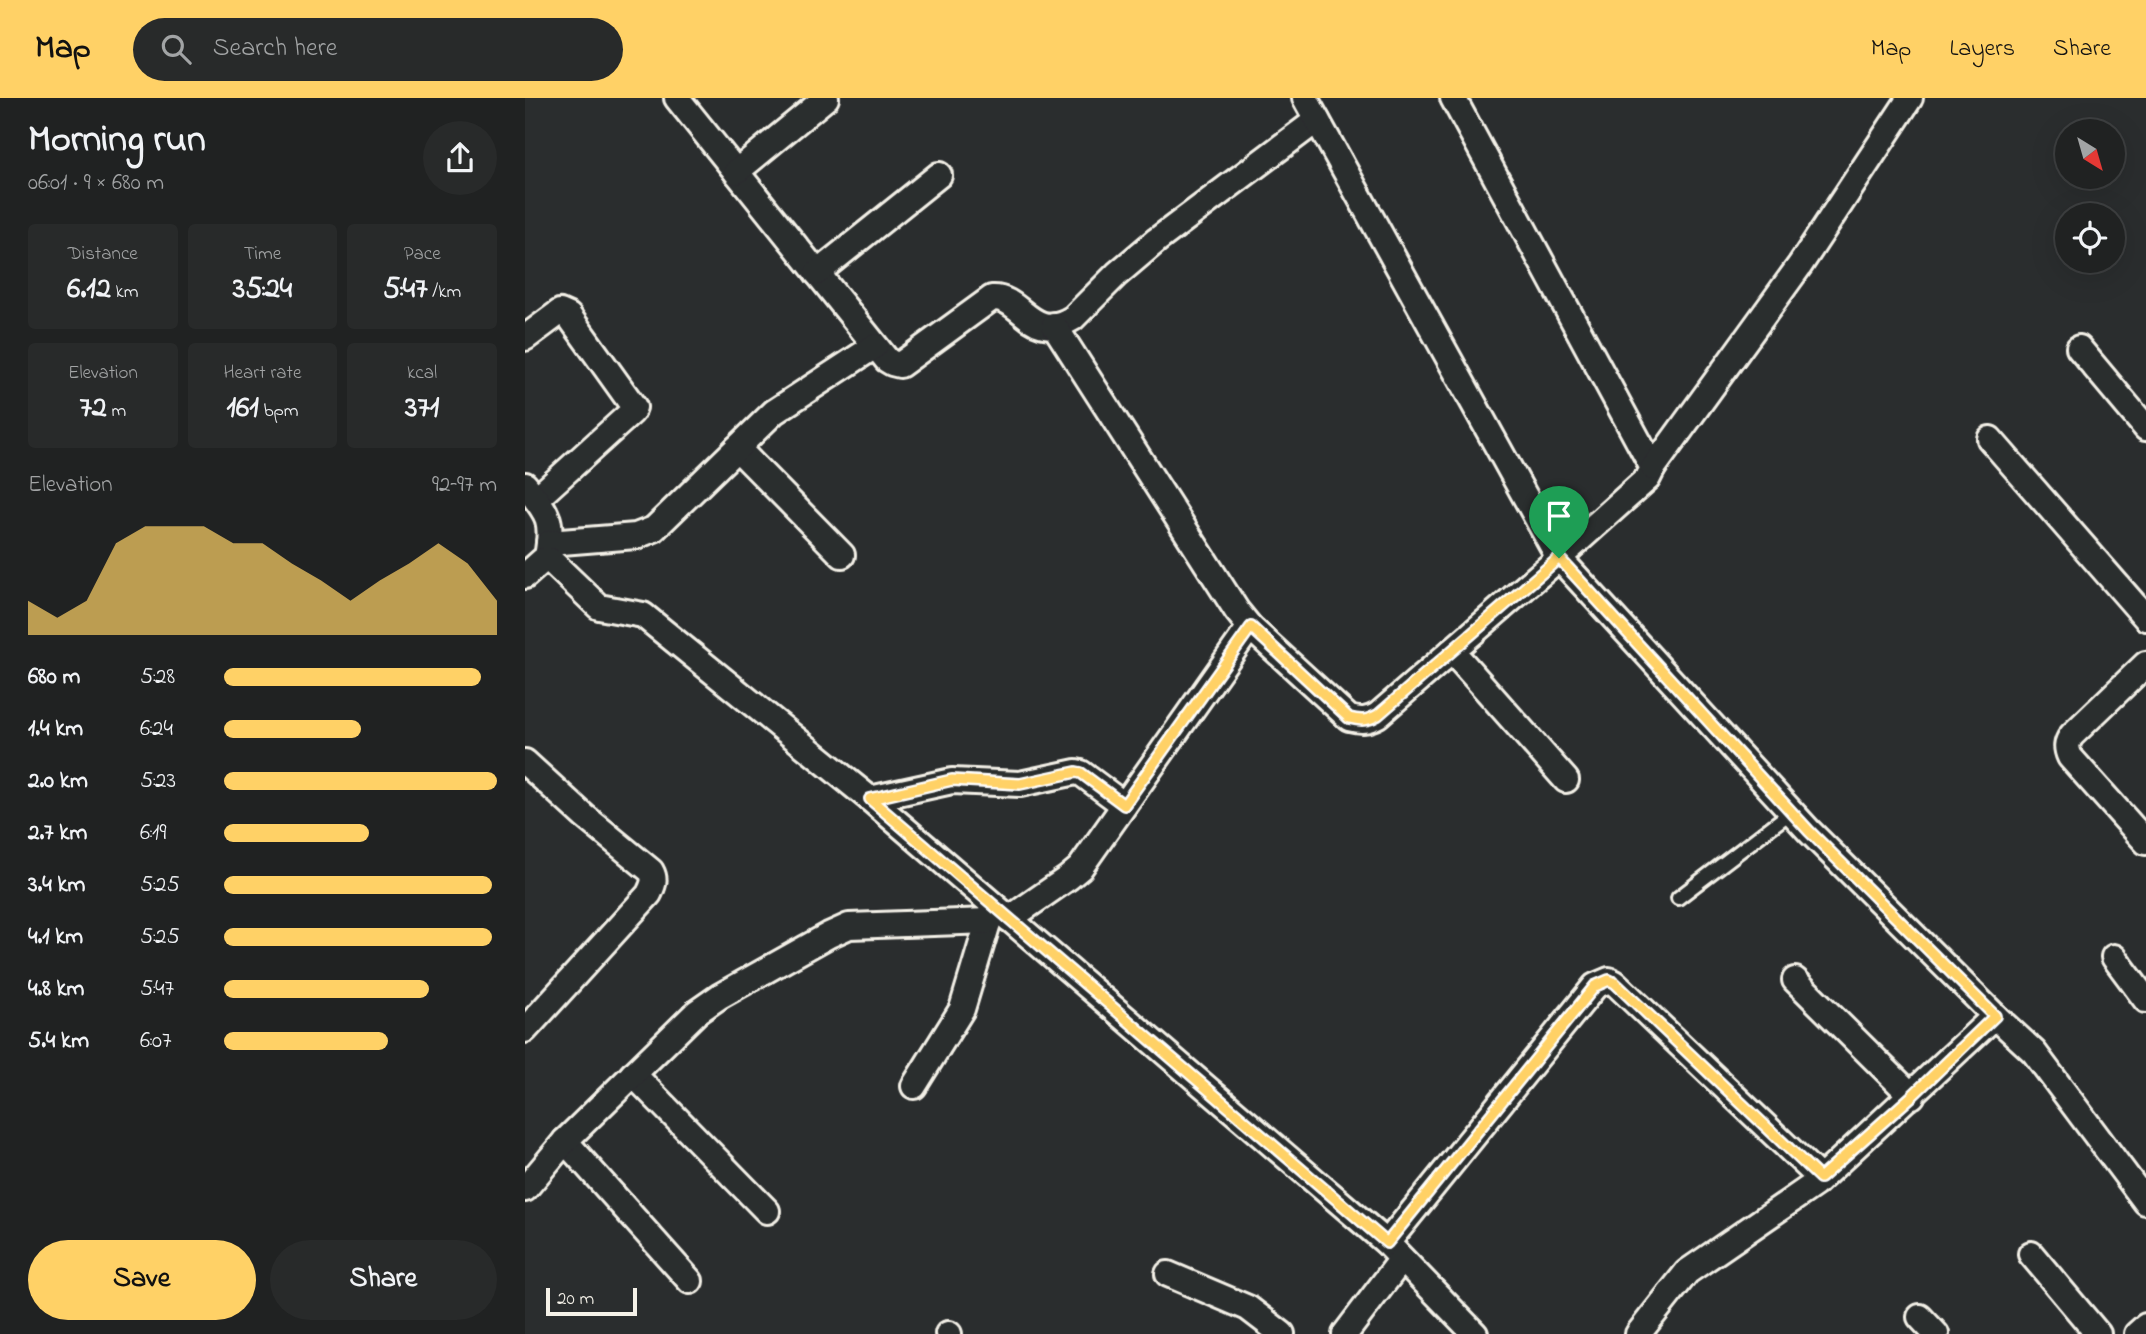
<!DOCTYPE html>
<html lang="en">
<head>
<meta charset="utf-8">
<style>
  body { margin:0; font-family:"Indie Flower",sans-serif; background:#282a2a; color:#f1f3f6; height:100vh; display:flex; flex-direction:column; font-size:26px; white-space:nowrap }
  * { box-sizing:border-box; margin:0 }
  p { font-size:23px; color:#a2a4a5 }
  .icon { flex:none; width:38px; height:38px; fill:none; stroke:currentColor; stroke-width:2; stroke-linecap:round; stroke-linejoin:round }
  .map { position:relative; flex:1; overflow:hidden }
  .details { display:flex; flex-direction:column; background:#202222; width:525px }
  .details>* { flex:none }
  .needle { width:46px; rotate:143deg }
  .controls { position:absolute; left:1530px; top:21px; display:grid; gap:14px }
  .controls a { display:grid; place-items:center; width:70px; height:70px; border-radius:50%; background:#202222; box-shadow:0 7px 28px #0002,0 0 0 2px #3d3f40; font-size:35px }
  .scale { position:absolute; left:21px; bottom:18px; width:91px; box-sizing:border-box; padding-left:7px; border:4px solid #f4f1e8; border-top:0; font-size:19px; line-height:24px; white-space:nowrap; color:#f4f1e8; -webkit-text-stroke:5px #2a2d2e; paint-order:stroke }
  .pin { position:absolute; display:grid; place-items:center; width:60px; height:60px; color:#fff; margin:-72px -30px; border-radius:50% 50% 50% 0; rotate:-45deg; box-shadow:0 0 7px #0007 }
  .pin .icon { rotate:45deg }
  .round { display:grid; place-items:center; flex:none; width:74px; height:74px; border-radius:37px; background:#282a2a }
  .summary { display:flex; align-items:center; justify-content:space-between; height:119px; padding:0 28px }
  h1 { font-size:38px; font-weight:700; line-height:52px }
  .figures { display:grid; grid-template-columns:repeat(3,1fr); gap:10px; height:119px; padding:7px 28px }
  .figures div { display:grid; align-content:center; border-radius:7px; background:#282a2a; text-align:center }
  .figures b { font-size:30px; font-weight:700 }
  .figures small { font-size:19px; font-weight:400 }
  .figures p { font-size:19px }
  .chart { height:196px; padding:14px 28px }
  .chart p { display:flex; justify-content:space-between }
  .chart svg { width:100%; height:126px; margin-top:7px; fill:#ffd166; opacity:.7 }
  .action { display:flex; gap:14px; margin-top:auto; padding:14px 28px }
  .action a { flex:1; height:80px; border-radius:42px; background:#ffd166; color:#111; font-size:28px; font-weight:700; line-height:80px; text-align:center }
  .action a+a { background:#282a2a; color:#f1f3f6 }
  ul { padding:0 28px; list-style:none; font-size:23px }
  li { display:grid; grid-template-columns:112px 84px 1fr; align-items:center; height:52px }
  li i { height:18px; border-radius:9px; background:#ffd166 }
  header { display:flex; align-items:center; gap:42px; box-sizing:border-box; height:98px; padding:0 35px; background:#ffd166; color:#111 }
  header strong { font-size:33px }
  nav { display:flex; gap:38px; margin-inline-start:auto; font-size:24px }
  .search { width:490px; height:63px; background:#282a2a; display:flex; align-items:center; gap:18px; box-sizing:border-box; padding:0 24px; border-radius:38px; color:#a2a4a5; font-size:26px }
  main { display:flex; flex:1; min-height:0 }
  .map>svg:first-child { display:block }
</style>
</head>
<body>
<header>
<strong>Map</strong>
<div class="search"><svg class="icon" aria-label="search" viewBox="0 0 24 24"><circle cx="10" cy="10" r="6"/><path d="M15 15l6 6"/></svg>Search here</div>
<nav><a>Map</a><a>Layers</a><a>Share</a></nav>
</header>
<main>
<section class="details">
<div class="summary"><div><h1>Morning run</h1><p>06:01 · 9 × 680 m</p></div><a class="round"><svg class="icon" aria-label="share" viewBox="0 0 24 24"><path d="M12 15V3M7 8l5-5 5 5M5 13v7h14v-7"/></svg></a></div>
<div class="figures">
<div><p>Distance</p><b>6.12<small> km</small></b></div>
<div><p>Time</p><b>35:24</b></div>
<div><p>Pace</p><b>5:47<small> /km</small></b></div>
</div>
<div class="figures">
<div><p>Elevation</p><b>72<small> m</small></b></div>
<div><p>Heart rate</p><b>161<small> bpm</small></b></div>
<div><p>kcal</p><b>371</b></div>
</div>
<div class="chart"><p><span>Elevation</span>92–97 m</p>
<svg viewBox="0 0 160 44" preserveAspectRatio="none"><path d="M0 44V32L10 38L20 32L30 12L40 6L50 6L60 6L70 12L80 12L90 19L100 25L110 32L120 25L130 19L140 12L150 19L160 32V44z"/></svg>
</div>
<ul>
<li><b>680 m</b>5:28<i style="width:94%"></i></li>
<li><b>1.4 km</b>6:24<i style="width:50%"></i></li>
<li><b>2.0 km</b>5:23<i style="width:100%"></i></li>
<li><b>2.7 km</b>6:19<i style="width:53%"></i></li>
<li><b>3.4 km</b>5:25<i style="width:98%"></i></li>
<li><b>4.1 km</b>5:25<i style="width:98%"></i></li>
<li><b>4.8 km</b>5:47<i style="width:75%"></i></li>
<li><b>5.4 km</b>6:07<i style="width:60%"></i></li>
</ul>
<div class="action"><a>Save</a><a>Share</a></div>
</section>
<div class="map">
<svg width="1621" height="1236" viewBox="0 0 1621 1236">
  <rect width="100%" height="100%" fill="#2a2d2e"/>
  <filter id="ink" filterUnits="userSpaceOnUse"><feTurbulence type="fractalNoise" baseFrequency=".0143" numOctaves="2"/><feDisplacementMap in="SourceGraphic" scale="14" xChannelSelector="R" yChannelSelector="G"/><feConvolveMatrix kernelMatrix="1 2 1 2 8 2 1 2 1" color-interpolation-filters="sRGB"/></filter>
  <g filter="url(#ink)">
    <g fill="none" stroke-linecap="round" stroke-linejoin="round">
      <g stroke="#f4f1e8" stroke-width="18">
        <polyline id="service" points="1153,800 1266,714"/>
      </g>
      <g stroke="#f4f1e8" stroke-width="30">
        <g id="minor">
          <path d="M152,0L362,262L367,265L375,267L467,200C497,198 506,246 548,220L592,176L632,142L792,22"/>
          <polyline points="780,0 1034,460 1284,733 1470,918 1509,954 1621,1104"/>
          <polyline points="211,74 301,0"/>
          <polyline points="292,175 414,77"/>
          <path d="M529,227L712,513L725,529L824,620C836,623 842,623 853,617L1034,460L1123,380L1128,370L928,0"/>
          <polyline points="0,240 35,214 44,218 109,309 107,314 11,401"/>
          <polyline points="1554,250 1621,330"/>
          <polyline points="1465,341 1621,520"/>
          <polyline points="212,350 317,457"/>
          <polyline points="1128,370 1275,167 1385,0"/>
          <path d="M0,387C23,416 29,421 22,459"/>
          <polyline points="24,445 111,438 129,431 249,314 350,248"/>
          <polyline points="0,478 18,462 25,462 74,509 118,517 345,701 862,1145 950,1236"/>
          <polyline points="927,553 1041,682"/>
          <path d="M1621,566L1547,637C1541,645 1541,650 1545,659L1621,744"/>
          <path d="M0,664L59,718L126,773C131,782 128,787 124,796L0,932"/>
          <polyline points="345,701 427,683 495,686 551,674 556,675 599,707"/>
          <polyline points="484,821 543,780 555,770 725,529"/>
          <polyline points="1589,859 1621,902"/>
          <polyline points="1270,882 1387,998"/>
          <polyline points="108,976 242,1113"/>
          <polyline points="389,988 437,911 468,808"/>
          <polyline points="40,1043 165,1183"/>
          <polyline points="0,1091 40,1043 172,914 195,898 304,837 324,828 464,823"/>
          <polyline points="862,1145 1070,888 1084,882 1090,885 1295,1080"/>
          <polyline points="1506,1156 1573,1236"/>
          <polyline points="643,1176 723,1210 757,1236"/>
          <polyline points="1395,1219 1411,1236"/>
          <polyline points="423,1236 424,1236"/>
          <polyline points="820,1236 877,1161"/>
          <polyline points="1113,1236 1162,1174 1290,1086 1470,918"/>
          <polyline points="1612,1236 1621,1228"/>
        </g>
      </g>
      <use href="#service" stroke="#2a2d2e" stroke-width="12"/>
      <use href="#minor" stroke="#2a2d2e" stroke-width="24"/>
    </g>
  </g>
  <g fill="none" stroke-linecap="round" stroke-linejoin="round" filter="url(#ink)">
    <g stroke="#fff" stroke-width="14">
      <path id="route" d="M1034,460L1284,733L1470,918L1387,998L1295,1080L1090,885L1084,882L1070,888L862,1145L345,701L427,682L495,686L551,674L556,675L599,707L726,529L824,620C836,623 842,623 853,617Z"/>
    </g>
    <use href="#route" stroke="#ffd166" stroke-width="9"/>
  </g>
</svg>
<div class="controls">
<a><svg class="needle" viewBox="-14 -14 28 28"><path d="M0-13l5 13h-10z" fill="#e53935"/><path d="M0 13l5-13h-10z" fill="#a2a4a5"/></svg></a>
<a><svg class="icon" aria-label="locate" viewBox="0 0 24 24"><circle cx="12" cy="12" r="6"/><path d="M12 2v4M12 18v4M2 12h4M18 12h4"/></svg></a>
</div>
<div class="scale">20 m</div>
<div class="pin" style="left:1034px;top:460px;background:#1e9e55"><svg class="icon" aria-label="arrive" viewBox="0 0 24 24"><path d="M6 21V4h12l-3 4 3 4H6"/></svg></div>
</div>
</main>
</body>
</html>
